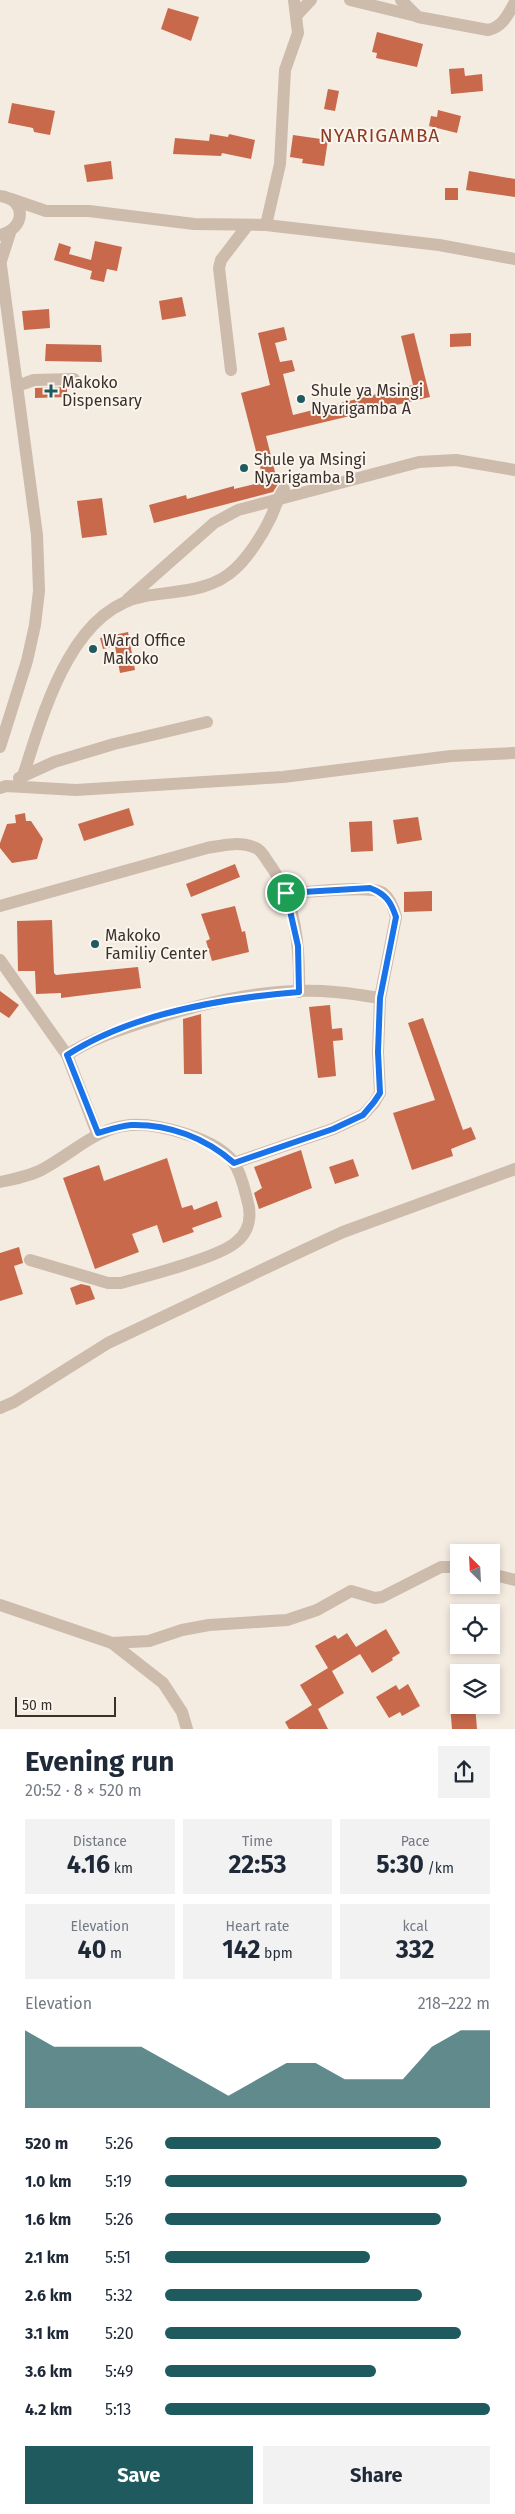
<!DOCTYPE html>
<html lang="en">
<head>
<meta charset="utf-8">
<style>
  body { margin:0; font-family:"Fira Sans",sans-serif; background:#f2f2f3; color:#1f2937; height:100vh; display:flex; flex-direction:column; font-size:19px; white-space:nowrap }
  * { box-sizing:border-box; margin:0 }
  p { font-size:16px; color:#747a83 }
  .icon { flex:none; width:28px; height:28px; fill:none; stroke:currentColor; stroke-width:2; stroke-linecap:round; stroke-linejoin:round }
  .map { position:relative; height:1729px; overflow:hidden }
  .drawer { display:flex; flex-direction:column; background:#fff; flex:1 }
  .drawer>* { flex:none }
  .needle { width:32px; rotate:336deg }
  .controls { position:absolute; left:450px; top:1544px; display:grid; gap:10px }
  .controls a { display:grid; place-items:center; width:50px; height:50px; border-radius:0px; background:#fff; box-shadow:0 2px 8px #0003; font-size:25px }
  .scale { position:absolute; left:15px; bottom:12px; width:101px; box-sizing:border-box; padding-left:5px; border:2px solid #3b302b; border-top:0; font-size:14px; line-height:18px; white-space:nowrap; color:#3b302b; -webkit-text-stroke:4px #fbf5ee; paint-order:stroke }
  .pin { position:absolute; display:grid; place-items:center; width:42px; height:42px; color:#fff; margin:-21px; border:2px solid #fff; border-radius:50%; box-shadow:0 1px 5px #0007 }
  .round { display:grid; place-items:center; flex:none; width:52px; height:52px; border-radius:0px; background:#f2f2f3 }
  .overview { display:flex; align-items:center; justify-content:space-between; height:85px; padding:0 25px }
  h1 { font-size:28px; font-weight:700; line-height:38px }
  .metrics { display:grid; grid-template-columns:repeat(3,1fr); gap:8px; height:85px; padding:5px 25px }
  .metrics div { display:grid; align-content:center; border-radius:0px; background:#f2f2f3; text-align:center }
  .metrics b { font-size:25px; font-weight:700 }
  .metrics small { font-size:14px; font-weight:400 }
  .metrics p { font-size:14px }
  .chart { height:140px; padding:10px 25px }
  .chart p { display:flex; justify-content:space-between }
  .chart svg { width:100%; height:90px; margin-top:5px; fill:#1f5a5e; opacity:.7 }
  .button { display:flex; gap:10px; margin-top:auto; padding:10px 25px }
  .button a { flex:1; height:58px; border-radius:0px; background:#1f5a5e; color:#fff; font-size:20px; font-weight:700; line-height:58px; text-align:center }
  .button a+a { background:#f2f2f3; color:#1f2937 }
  ul { padding:0 25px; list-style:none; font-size:16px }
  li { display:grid; grid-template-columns:80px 60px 1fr; align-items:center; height:38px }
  li i { height:12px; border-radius:6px; background:#1f5a5e }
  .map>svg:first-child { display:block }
</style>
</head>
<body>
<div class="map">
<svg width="515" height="1729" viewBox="0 0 515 1729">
  <rect width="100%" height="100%" fill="#f4ebe1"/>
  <g fill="#c8694b">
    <polygon points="168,8 199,17 191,41 161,29"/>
    <polygon points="377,32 423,44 417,67 376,58 377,53 372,52"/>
    <polygon points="464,68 465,76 482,74 483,91 451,94 449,69"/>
    <polygon points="328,89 339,91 335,111 324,109"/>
    <polygon points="12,103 55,111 50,135 34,132 33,128 8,123"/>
    <polygon points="438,110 461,116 457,133 429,126 431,116 437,117"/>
    <polygon points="210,134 228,137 229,134 255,140 251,159 222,153 221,156 173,154 175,138 209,141"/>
    <polygon points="293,135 328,140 324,166 302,163 303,159 290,157"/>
    <polygon points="111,161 113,179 87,182 84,165"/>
    <polygon points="469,171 515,179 515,197 466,190"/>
    <rect x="445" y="188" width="13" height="12"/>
    <polygon points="95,241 122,247 117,271 107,269 104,282 90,279 92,271 54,260 59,243 71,247 69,254 91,260"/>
    <polygon points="182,297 186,316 162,320 159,301"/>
    <polygon points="49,309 50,328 24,330 22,311"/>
    <polygon points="284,327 287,340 275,343 280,362 292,360 295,371 283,374 293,415 413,385 401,336 414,333 430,397 266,436 278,484 273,492 154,523 149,505 186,495 187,499 234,486 234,489 264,482 241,393 270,385 258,333"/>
    <polygon points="471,333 471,346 450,347 450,334"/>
    <polygon points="46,344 101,345 102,362 45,361"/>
    <polygon points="67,387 67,397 35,398 35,388"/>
    <polygon points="102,498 107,535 82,538 77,501"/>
    <polygon points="128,632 135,670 120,673 115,646 103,649 100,638"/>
    <polygon points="129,808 134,825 84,841 78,824"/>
    <polygon points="25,813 26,821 31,821 43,839 37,859 12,863 0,848 0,843 7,824 16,823 15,815"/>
    <polygon points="418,817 422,840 397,844 393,820"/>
    <polygon points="372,821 373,851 351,852 349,822"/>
    <polygon points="235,864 240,877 191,897 186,884"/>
    <polygon points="432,891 432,911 404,912 404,892"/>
    <polygon points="235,906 242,932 245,931 249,952 212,961 206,941 210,939 201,914"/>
    <polygon points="52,920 54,973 56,975 138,967 141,988 61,998 61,993 36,994 35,971 18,971 17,921"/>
    <polygon points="0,991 19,1005 9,1018 0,1012"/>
    <polygon points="330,1005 332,1029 342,1028 343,1040 333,1041 336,1076 318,1078 309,1007"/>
    <polygon points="201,1014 202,1074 184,1074 183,1019"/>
    <polygon points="423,1018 463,1130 471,1127 476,1139 451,1149 453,1156 412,1170 393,1113 435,1100 408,1023"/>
    <polygon points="301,1150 312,1188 259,1209 254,1193 262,1188 254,1167"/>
    <polygon points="167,1158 182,1208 192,1205 194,1210 217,1201 222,1217 192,1228 194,1232 163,1243 157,1225 132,1234 139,1252 95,1269 63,1178 99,1165 104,1181"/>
    <polygon points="353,1159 359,1176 335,1184 329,1167"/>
    <polygon points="19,1247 23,1263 14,1266 23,1294 0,1301 0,1253"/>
    <polygon points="81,1284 90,1286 95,1299 76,1305 70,1288"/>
    <polygon points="386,1629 400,1653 392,1658 393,1660 372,1673 360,1654 332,1671 344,1693 318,1709 328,1729 289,1729 285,1722 312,1705 300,1685 328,1668 315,1646 335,1635 338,1639 347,1633 356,1647"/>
    <polygon points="408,1684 420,1706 402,1716 400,1712 389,1718 376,1697 396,1685 399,1690"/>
    <polygon points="450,1705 475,1705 477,1729 452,1729"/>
  </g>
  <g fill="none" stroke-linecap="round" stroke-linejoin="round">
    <g stroke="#cdbbac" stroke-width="12">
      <polyline points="350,0 416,16"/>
      <path d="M401,0L418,17L488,30C503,27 508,14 515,2"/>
      <polyline points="297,15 311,0"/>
      <path d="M0,196C27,199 26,229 0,235"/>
      <polyline points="11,199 46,211 89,211 194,224 266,225 439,245 515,259"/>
      <polyline points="266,225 280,164 285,70 298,33 294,0"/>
      <polyline points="0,258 37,535 39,591 35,625 27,661 0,747"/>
      <polyline points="1,261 10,233"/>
      <polyline points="231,370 219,268 221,260 247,226"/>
      <polyline points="17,386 34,380 74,379"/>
      <polyline points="128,599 214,523 238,510 419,462 456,460 515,470"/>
      <path d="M23,776C43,715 70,609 145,596C175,591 211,592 235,569C248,557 262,536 270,519C275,509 277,499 284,489"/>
      <polyline points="19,778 54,762 114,744 207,722"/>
      <polyline points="0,788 6,786 76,790 283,777 451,756 515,753"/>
      <path d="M0,906L207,848C224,845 239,841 256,848C261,850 265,857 268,862C296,899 300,947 299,992"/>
      <polyline points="0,960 67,1055 97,1133"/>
      <path d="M67,1055C91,1039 117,1031 144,1022C204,1002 272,986 335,992C350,993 365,996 380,998"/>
      <path d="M234,1163L333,1129L363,1115L374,1103L380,1093L378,1052L380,998L396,917C394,909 391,899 383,893C371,884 306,893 286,893"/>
      <path d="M0,1182C14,1179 31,1176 43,1169C73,1153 96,1128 130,1125C159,1123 218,1139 234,1163C241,1173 244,1187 247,1199C252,1215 250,1232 235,1243C217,1258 146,1276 121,1283H108L30,1260"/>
      <polyline points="0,1408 14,1402 108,1343 304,1250 343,1232 515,1169"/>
      <polyline points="491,1574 515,1580"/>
      <polyline points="0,1605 112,1643 163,1683 182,1712 187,1729"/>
      <polyline points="112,1643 149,1641 182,1630 209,1625 287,1620 317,1610 351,1591 375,1598 382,1597 441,1567 459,1567"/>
    </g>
  </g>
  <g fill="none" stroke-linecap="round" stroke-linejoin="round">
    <g stroke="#fff" stroke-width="10">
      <path id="route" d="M370,888C386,894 391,902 396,917L380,998L378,1052L380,1093L374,1102L363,1115L333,1129L234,1163C206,1138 169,1124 131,1125C120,1126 108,1130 98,1133L67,1055C131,1014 224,998 299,992L298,946L286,893Z"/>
    </g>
    <use href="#route" stroke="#1a73e8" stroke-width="6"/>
  </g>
  <g fill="#1f5a5e" stroke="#fbf5ee" stroke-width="2">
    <path d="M48.5 383.5h5v5h5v5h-5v5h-5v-5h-5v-5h5z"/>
    <circle cx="301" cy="399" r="5"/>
    <circle cx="244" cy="468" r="5"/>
    <circle cx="93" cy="649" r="5"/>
    <circle cx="95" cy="944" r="5"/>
  </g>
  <g text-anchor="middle" stroke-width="4" stroke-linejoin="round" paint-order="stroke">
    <g font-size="16" fill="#3b302b" stroke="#fbf5ee" text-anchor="start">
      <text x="62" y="388">Makoko<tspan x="62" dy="18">Dispensary</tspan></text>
      <text x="311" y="396">Shule ya Msingi<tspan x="311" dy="18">Nyarigamba A</tspan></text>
      <text x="254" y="465">Shule ya Msingi<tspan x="254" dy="18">Nyarigamba B</tspan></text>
      <text x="103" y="646">Ward Office<tspan x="103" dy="18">Makoko</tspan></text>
      <text x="105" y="941">Makoko<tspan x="105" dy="18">Familiy Center</tspan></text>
    </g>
    <g font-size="19" letter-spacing="1" fill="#8c3b22" stroke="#fbf5ee">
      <text x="380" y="142">NYARIGAMBA</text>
    </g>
  </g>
</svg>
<div class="controls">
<a><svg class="needle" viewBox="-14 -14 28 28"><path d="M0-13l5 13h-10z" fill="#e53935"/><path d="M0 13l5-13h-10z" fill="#747a83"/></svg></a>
<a><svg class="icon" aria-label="locate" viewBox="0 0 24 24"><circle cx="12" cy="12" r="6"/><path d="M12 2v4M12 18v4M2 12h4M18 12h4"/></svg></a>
<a><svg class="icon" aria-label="layers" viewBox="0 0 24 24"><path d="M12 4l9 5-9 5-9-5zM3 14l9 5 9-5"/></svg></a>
</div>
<div class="scale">50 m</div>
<div class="pin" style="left:286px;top:893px;background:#1e9e55"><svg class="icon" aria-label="arrive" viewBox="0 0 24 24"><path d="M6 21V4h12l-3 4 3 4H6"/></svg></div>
</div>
<section class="drawer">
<div class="overview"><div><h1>Evening run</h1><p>20:52 · 8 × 520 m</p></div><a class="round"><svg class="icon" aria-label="share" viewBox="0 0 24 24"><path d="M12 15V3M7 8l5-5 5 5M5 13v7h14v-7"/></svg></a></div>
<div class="metrics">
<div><p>Distance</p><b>4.16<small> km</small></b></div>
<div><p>Time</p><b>22:53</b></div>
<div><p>Pace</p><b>5:30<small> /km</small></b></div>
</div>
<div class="metrics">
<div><p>Elevation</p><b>40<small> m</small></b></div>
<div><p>Heart rate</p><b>142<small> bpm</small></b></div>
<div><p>kcal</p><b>332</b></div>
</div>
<div class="chart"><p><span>Elevation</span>218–222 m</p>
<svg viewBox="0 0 160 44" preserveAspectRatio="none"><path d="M0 44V6L10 14L20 14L30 14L40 14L50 22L60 30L70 38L80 30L90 22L100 22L110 30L120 30L130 30L140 14L150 6L160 6V44z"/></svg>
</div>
<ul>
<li><b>520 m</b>5:26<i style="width:85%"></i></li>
<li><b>1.0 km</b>5:19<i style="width:93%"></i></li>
<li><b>1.6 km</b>5:26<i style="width:85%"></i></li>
<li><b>2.1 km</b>5:51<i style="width:63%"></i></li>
<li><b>2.6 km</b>5:32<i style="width:79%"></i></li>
<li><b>3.1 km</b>5:20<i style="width:91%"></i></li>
<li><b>3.6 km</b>5:49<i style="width:65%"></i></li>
<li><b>4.2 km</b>5:13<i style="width:100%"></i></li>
</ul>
<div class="button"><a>Save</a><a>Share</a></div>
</section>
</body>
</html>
